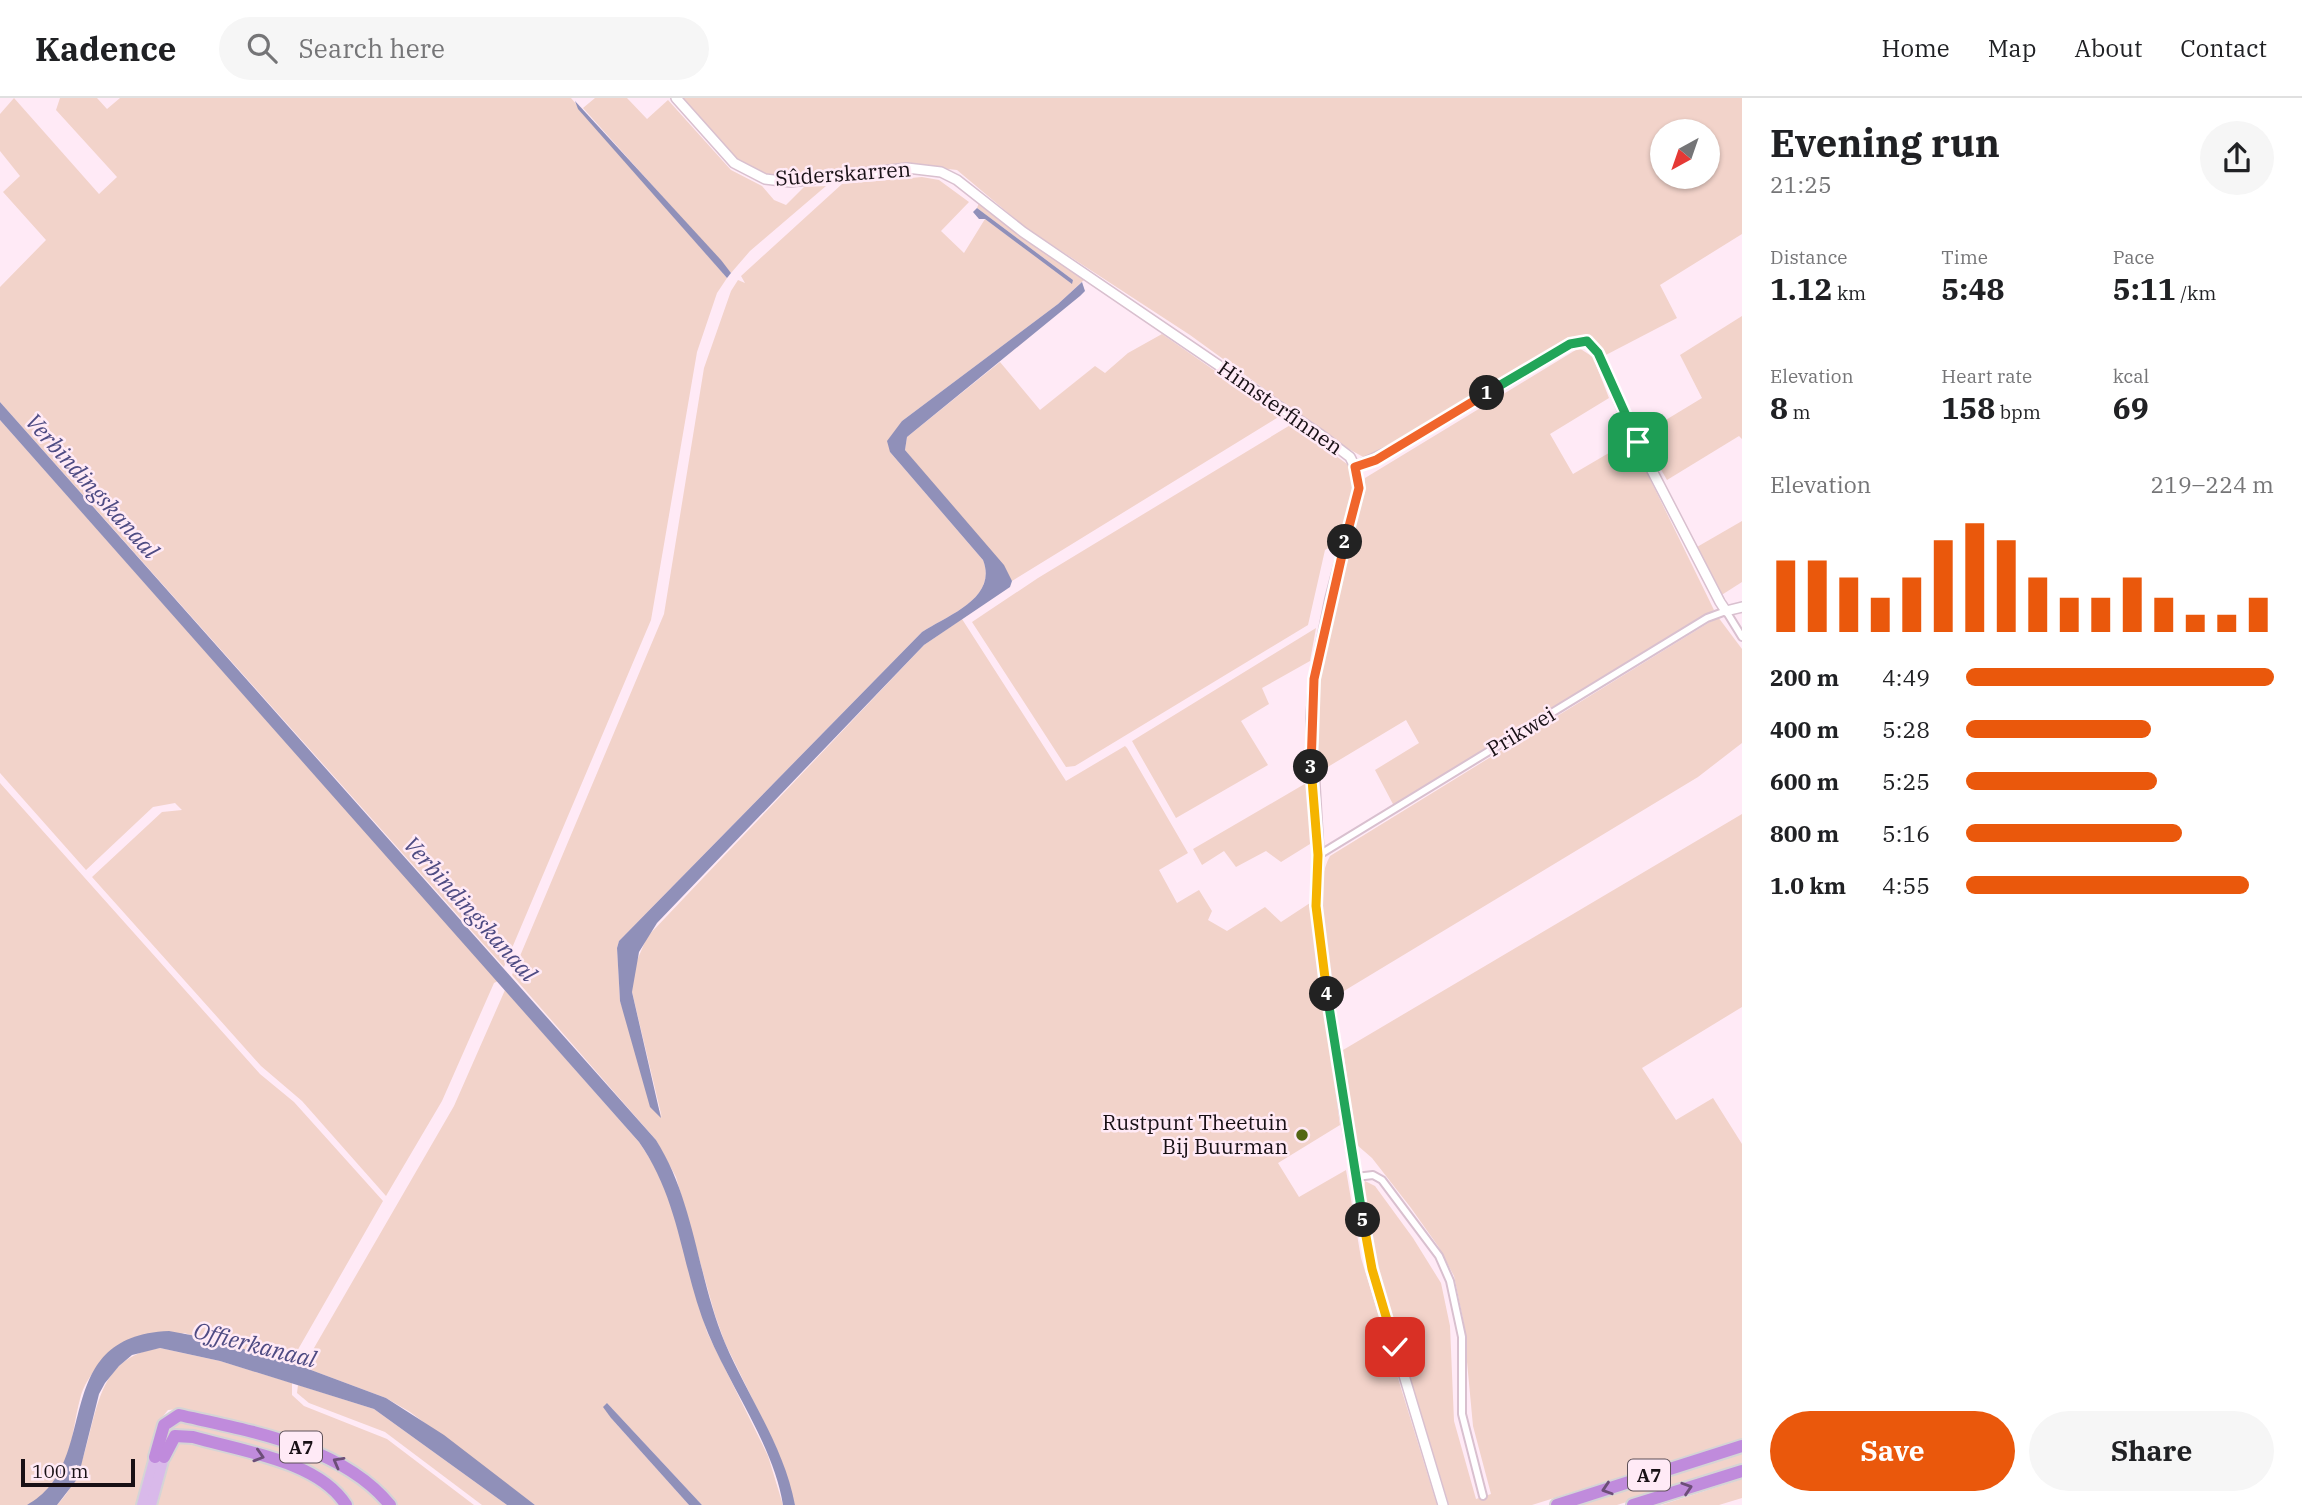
<!DOCTYPE html>
<html lang="en">
<head>
<meta charset="utf-8">
<style>
  body { margin:0; font-family:"IBM Plex Serif",serif; background:#f6f6f6; color:#202124; height:100vh; display:flex; flex-direction:column; font-size:26px; white-space:nowrap }
  * { box-sizing:border-box; margin:0 }
  p { font-size:23px; color:#757577 }
  .icon { flex:none; width:38px; height:38px; fill:none; stroke:currentColor; stroke-width:2; stroke-linecap:round; stroke-linejoin:round }
  .map { position:relative; flex:1; overflow:hidden }
  .drawer { display:flex; flex-direction:column; background:#fff; width:560px }
  .drawer>* { flex:none }
  .needle { width:46px; rotate:220deg }
  .buttons { position:absolute; left:1650px; top:21px; display:grid; gap:14px }
  .buttons a { display:grid; place-items:center; width:70px; height:70px; border-radius:50%; background:#fff; box-shadow:0 2px 5px #0004; font-size:35px }
  .scale { position:absolute; left:21px; bottom:18px; width:114px; box-sizing:border-box; padding-left:7px; border:4px solid #181015; border-top:0; font-size:19px; line-height:24px; white-space:nowrap; color:#181015; -webkit-text-stroke:5px #ffeaf6; paint-order:stroke }
  .pin { position:absolute; display:grid; place-items:center; width:60px; height:60px; color:#fff; margin:-30px; border-radius:14px; box-shadow:0 4px 10px #0006 }
  .km { position:absolute; width:35px; height:35px; margin:-18px; border-radius:50%; background:#222; color:#fff; font-size:19px; line-height:35px; text-align:center }
  .round { display:grid; place-items:center; flex:none; width:74px; height:74px; border-radius:37px; background:#f6f6f6 }
  .overview { display:flex; align-items:center; justify-content:space-between; height:119px; padding:0 28px }
  h1 { font-size:38px; font-weight:700; line-height:52px }
  .metrics { display:grid; grid-template-columns:repeat(3,1fr); gap:10px; height:119px; padding:7px 28px }
  .metrics div { display:grid; align-content:center }
  .metrics b { font-size:30px; font-weight:700 }
  .metrics small { font-size:19px; font-weight:400 }
  .metrics p { font-size:19px }
  .chart { height:196px; padding:14px 28px }
  .chart p { display:flex; justify-content:space-between }
  .chart svg { width:100%; height:126px; margin-top:7px; stroke:#ea580c; stroke-width:6 }
  .action { display:flex; gap:14px; margin-top:auto; padding:14px 28px }
  .action a { flex:1; height:80px; border-radius:42px; background:#ea580c; color:#fff; font-size:28px; font-weight:700; line-height:80px; text-align:center }
  .action a+a { background:#f6f6f6; color:#202124 }
  ul { padding:0 28px; list-style:none; font-size:23px }
  li { display:grid; grid-template-columns:112px 84px 1fr; align-items:center; height:52px }
  li i { height:18px; border-radius:9px; background:#ea580c }
  header { display:flex; align-items:center; gap:42px; box-sizing:border-box; height:98px; padding:0 35px; background:#fff; border-bottom:2px solid #e0e0e0 }
  header strong { font-size:33px }
  nav { display:flex; gap:38px; margin-inline-start:auto; font-size:24px }
  .search { width:490px; height:63px; background:#f6f6f6; display:flex; align-items:center; gap:18px; box-sizing:border-box; padding:0 24px; border-radius:38px; color:#757577; font-size:26px }
  main { display:flex; flex:1; min-height:0 }
  .map>svg:first-child { display:block }
</style>
</head>
<body>
<header>
<strong>Kadence</strong>
<div class="search"><svg class="icon" aria-label="search" viewBox="0 0 24 24"><circle cx="10" cy="10" r="6"/><path d="M15 15l6 6"/></svg>Search here</div>
<nav><a>Home</a><a>Map</a><a>About</a><a>Contact</a></nav>
</header>
<main>
<div class="map">
<svg width="1742" height="1407" viewBox="0 0 1742 1407">
  <rect width="100%" height="100%" fill="#ffeaf6"/>
  <g fill="#f2d3ca" fill-rule="evenodd">
    <polygon points="14,0 99,96 117,79 56,12 60,0 97,0 107,11 120,0 571,0 727,180 717,195 697,254 651,522 504,869 0,304 0,189 46,142 3,94 20,78 0,53 0,16"/>
    <polygon points="595,0 627,0 647,21 668,2 731,72 762,88 774,102 786,107 804,89 826,88 750,153 731,175 583,10"/>
    <path d="M681,0H1742V136L1660,187L1677,220L1602,259L1592,242L1580,237L1566,243L1381,355L1365,360L1340,346L1190,237L1026,130L957,72L913,67L780,79L758,74L733,60ZM1662,33H1708V79H1662Z"/>
    <path d="M922,79L939,82L969,104L941,133L964,155L985,121L1071,185L1073,182L977,110L979,105L1085,181L1058,206L902,323L890,354L983,462C998,500 948,517 922,534L619,843L617,850L620,903L662,1020L632,894L633,872L647,839L924,547L962,521L1066,683L1125,648L1127,650L1188,755L1159,772L1177,805L1199,792L1212,813L1208,822L1227,833L1265,809L1281,824L1310,805L1340,1027L1278,1065L1299,1099L1346,1072L1361,1160L1437,1407H795L775,1347L725,1245L715,1217L676,1079L656,1042L512,877L664,516L704,270L731,193L738,182L745,185L741,178L842,86Z"/>
    <polygon points="1742,218 1742,341 1739,338 1667,382 1641,337 1702,300 1680,257"/>
    <polygon points="1162,236 1280,318 1012,483 905,352 907,339 1000,264 1040,312 1095,268 1105,275 1128,255"/>
    <path d="M1579,250L1593,259L1609,300L1550,336L1573,376L1631,342L1714,512L1394,708L1375,672L1419,645L1406,622L1316,676C1316,655 1313,633 1315,612C1322,536 1346,466 1365,393V380Z"/>
    <polygon points="0,322 498,883 494,885 442,1003 386,1098 302,1003 261,968 92,779 162,714 182,712 175,705 153,709 86,772 0,675"/>
    <polygon points="1292,326 1347,366 1353,376 1354,401 1339,443 1325,452 1308,527 1075,668 1066,669 972,524 1038,480"/>
    <polygon points="1742,423 1742,484 1720,498 1697,449"/>
    <path d="M1718,519L1742,551V645L1698,679L1334,899C1328,858 1310,795 1330,758Z"/>
    <polygon points="1316,530 1310,563 1262,590 1269,606 1241,623 1268,667 1176,720 1132,643"/>
    <polygon points="1308,684 1310,746 1281,764 1266,753 1236,769 1224,753 1202,767 1193,751"/>
    <path d="M0,685L260,976L294,1004L383,1103L296,1255V1267L184,1235L98,1268C90,1278 83,1288 80,1301C71,1334 70,1396 27,1407C19,1407 8,1407 0,1407Z"/>
    <polygon points="1742,716 1742,909 1642,970 1676,1022 1713,1000 1742,1046 1742,1341 1532,1407 1449,1407 1383,1192 1363,1096 1365,1083 1375,1088 1413,1140 1441,1185 1450,1228 1454,1323 1476,1401 1491,1396 1473,1328 1463,1221 1454,1178 1438,1148 1411,1110 1372,1060 1357,1047 1343,952"/>
    <polygon points="505,892 639,1044 661,1078 671,1103 707,1234 768,1358 783,1407 702,1407 607,1305 611,1320 689,1407 535,1407 410,1314 386,1300 303,1269 454,1008"/>
    <path d="M160,1250L220,1263L292,1285V1297L304,1308L387,1341L474,1407H396C342,1343 256,1332 179,1311L168,1312L160,1322L138,1407H57C106,1359 75,1261 160,1250Z"/>
    <polygon points="298,1287 374,1311 507,1407 482,1407 385,1334 309,1305 297,1295"/>
    <polygon points="186,1322 296,1351 345,1372 383,1407 349,1407 319,1376 172,1337 164,1342 175,1324"/>
    <path d="M178,1345C208,1345 294,1371 319,1388C327,1393 332,1400 338,1407H156L170,1354Z"/>
    <polygon points="1742,1354 1742,1368 1617,1407 1575,1407"/>
    <polygon points="1742,1381 1742,1400 1719,1407 1661,1407"/>
  </g>
  <g fill="#9090b9">
    <polygon points="575,3 721,162 731,175 727,180 578,11"/>
    <polygon points="977,110 1073,182 1072,186 985,121 979,121 973,114"/>
    <path d="M1082,184L1085,193L1080,198L907,339L905,352L1004,467L1012,483L1010,489L924,547L657,825L639,854L632,894L661,1020L650,1009L620,903L617,850L619,843L922,534C948,517 998,500 983,462L890,354L887,343L902,323L1058,206Z"/>
    <path d="M0,304L656,1042C695,1104 697,1178 725,1245C748,1299 784,1348 795,1407H783C774,1349 731,1290 708,1235C681,1170 681,1104 639,1044L0,322Z"/>
    <path d="M169,1233L207,1240L303,1269L386,1300L444,1337L535,1407H507L374,1311L220,1263L160,1250L132,1257L119,1268L105,1285L99,1296L78,1380L57,1407H27C104,1366 46,1238 169,1233Z"/>
    <polygon points="607,1305 702,1407 689,1407 611,1320 603,1309"/>
  </g>
  <g fill="none" stroke-linecap="round" stroke-linejoin="round">
    <g stroke="#d9c0cf" stroke-width="10">
      <g id="street">
        <polyline points="1319,757 1707,520 1726,513 1742,539"/>
        <polyline points="1356,1079 1373,1077 1382,1082 1439,1158 1450,1183 1462,1239 1462,1316 1483,1398"/>
      </g>
    </g>
    <g stroke="#d9c0cf" stroke-width="12">
      <g id="secondary">
        <polyline points="676,0 734,65 765,81 790,84 907,70 941,74 957,82 1023,134 1321,337 1350,359 1355,369 1359,390 1330,501 1314,581 1311,621 1319,757 1316,808 1344,1011 1372,1171 1443,1407"/>
        <polyline points="1355,369 1396,350 1571,246 1587,243 1598,255 1631,332 1720,504 1726,513 1742,509"/>
      </g>
    </g>
    <g stroke="#d5d4d5" stroke-width="14">
      <g id="primary">
        <polyline points="142,1407 155,1359"/>
        <polyline points="151,1407 164,1359"/>
      </g>
    </g>
    <g stroke="#d5d4d5" stroke-width="16">
      <g id="highway">
        <path d="M155,1359L164,1327L179,1317C250,1333 342,1348 390,1407"/>
        <path d="M164,1359L175,1338L193,1339C241,1353 319,1363 346,1407"/>
        <polyline points="1557,1407 1742,1348"/>
        <polyline points="1633,1407 1742,1373"/>
      </g>
    </g>
    <use href="#street" stroke="#fff" stroke-width="6"/>
    <use href="#secondary" stroke="#fff" stroke-width="9"/>
    <use href="#primary" stroke="#d9b9ea" stroke-width="10"/>
    <use href="#highway" stroke="#c08bdc" stroke-width="12"/>
  </g>
  <defs><path id="oneway-chevron" d="M-2-3.5L2.5 0L-2 3.5" fill="none" stroke-width="1.6" stroke-linecap="round" stroke-linejoin="round" transform="scale(1.75)"/></defs>
  <g stroke="#6c4e78">
    <use href="#oneway-chevron" transform="translate(259 1358) rotate(17)"/>
    <use href="#oneway-chevron" transform="translate(338 1364) rotate(-151)"/>
    <use href="#oneway-chevron" transform="translate(1687 1390) rotate(-18)"/>
    <use href="#oneway-chevron" transform="translate(1607 1391) rotate(162)"/>
  </g>
  <g fill="none" stroke-linecap="round" stroke-linejoin="round">
    <g stroke="#fff" stroke-width="14">
      <polyline id="split-1" points="1487,295 1570,246 1587,243 1598,255 1638,344"/>
    </g>
    <g stroke="#fff" stroke-width="14">
      <polyline id="split-2" points="1345,444 1359,390 1355,369 1376,362 1487,295"/>
    </g>
    <g stroke="#fff" stroke-width="14">
      <polyline id="split-3" points="1311,669 1314,581 1345,444"/>
    </g>
    <g stroke="#fff" stroke-width="14">
      <polyline id="split-4" points="1311,669 1318,757 1316,808 1327,896"/>
    </g>
    <g stroke="#fff" stroke-width="14">
      <polyline id="split-5" points="1327,896 1363,1122"/>
    </g>
    <g stroke="#fff" stroke-width="14">
      <polyline id="split-6" points="1363,1122 1372,1171 1395,1249"/>
    </g>
    <use href="#split-1" stroke="#22a559" stroke-width="9"/>
    <use href="#split-2" stroke="#f0652b" stroke-width="9"/>
    <use href="#split-3" stroke="#f0652b" stroke-width="9"/>
    <use href="#split-4" stroke="#f5b400" stroke-width="9"/>
    <use href="#split-5" stroke="#22a559" stroke-width="9"/>
    <use href="#split-6" stroke="#f5b400" stroke-width="9"/>
  </g>
  <circle fill="#536713" stroke="#ffeaf6" stroke-width="2.5" cx="1302" cy="1037" r="7"/>
  <g text-anchor="middle" stroke-width="5" stroke-linejoin="round" paint-order="stroke">
    <g fill="#ffeaf6" stroke="#5d5158" stroke-width="2">
      <rect x="280" y="1333.5" width="42" height="31" rx="5"/>
      <rect x="1628" y="1361.5" width="42" height="31" rx="5"/>
    </g>
    <g font-size="19" font-weight="bold" fill="#181015">
      <text x="301" y="1356">A7</text>
      <text x="1649" y="1384">A7</text>
    </g>
    <g font-size="21" fill="#181015" stroke="#ffeaf6">
      <text transform="translate(843 76) rotate(-4)" y="7">Sûderskarren</text>
      <text transform="translate(1280 310) rotate(35)" y="7">Himsterfinnen</text>
      <text transform="translate(1521 634) rotate(-31)" y="7">Prikwei</text>
    </g>
    <g font-size="21" fill="#181015" stroke="#ffeaf6" text-anchor="end">
      <text x="1288" y="1032">Rustpunt Theetuin<tspan x="1288" dy="24">Bij Buurman</tspan></text>
    </g>
    <g font-size="23" font-style="italic" fill="#4e4b83" stroke="#ffeaf6">
      <text transform="translate(92 388) rotate(48)" y="8">Verbindingskanaal</text>
      <text transform="translate(470 811) rotate(48)" y="8">Verbindingskanaal</text>
      <text transform="translate(255 1247) rotate(14)" y="8">Offierkanaal</text>
    </g>
  </g>
</svg>
<div class="buttons">
<a><svg class="needle" viewBox="-14 -14 28 28"><path d="M0-13l5 13h-10z" fill="#e53935"/><path d="M0 13l5-13h-10z" fill="#757577"/></svg></a>
</div>
<div class="scale">100 m</div>
<div class="pin" style="left:1638px;top:344px;background:#1e9e55"><svg class="icon" aria-label="arrive" viewBox="0 0 24 24"><path d="M6 21V4h12l-3 4 3 4H6"/></svg></div>
<div class="pin" style="left:1395px;top:1249px;background:#d93025"><svg class="icon" aria-label="check" viewBox="0 0 24 24"><path d="M5 12l5 5 9-10"/></svg></div>
<b class="km" style="left:1487px;top:295px">1</b>
<b class="km" style="left:1345px;top:444px">2</b>
<b class="km" style="left:1311px;top:669px">3</b>
<b class="km" style="left:1327px;top:896px">4</b>
<b class="km" style="left:1363px;top:1122px">5</b>
</div>
<section class="drawer">
<div class="overview"><div><h1>Evening run</h1><p>21:25</p></div><a class="round"><svg class="icon" aria-label="share" viewBox="0 0 24 24"><path d="M12 15V3M7 8l5-5 5 5M5 13v7h14v-7"/></svg></a></div>
<div class="metrics">
<div><p>Distance</p><b>1.12<small> km</small></b></div>
<div><p>Time</p><b>5:48</b></div>
<div><p>Pace</p><b>5:11<small> /km</small></b></div>
</div>
<div class="metrics">
<div><p>Elevation</p><b>8<small> m</small></b></div>
<div><p>Heart rate</p><b>158<small> bpm</small></b></div>
<div><p>kcal</p><b>69</b></div>
</div>
<div class="chart"><p><span>Elevation</span>219–224 m</p>
<svg viewBox="0 0 160 44" preserveAspectRatio="none"><path d="M5 44V19M15 44V19M25 44V25M35 44V32M45 44V25M55 44V12M65 44V6M75 44V12M85 44V25M95 44V32M105 44V32M115 44V25M125 44V32M135 44V38M145 44V38M155 44V32"/></svg>
</div>
<ul>
<li><b>200 m</b>4:49<i style="width:100%"></i></li>
<li><b>400 m</b>5:28<i style="width:60%"></i></li>
<li><b>600 m</b>5:25<i style="width:62%"></i></li>
<li><b>800 m</b>5:16<i style="width:70%"></i></li>
<li><b>1.0 km</b>4:55<i style="width:92%"></i></li>
</ul>
<div class="action"><a>Save</a><a>Share</a></div>
</section>
</main>
</body>
</html>
